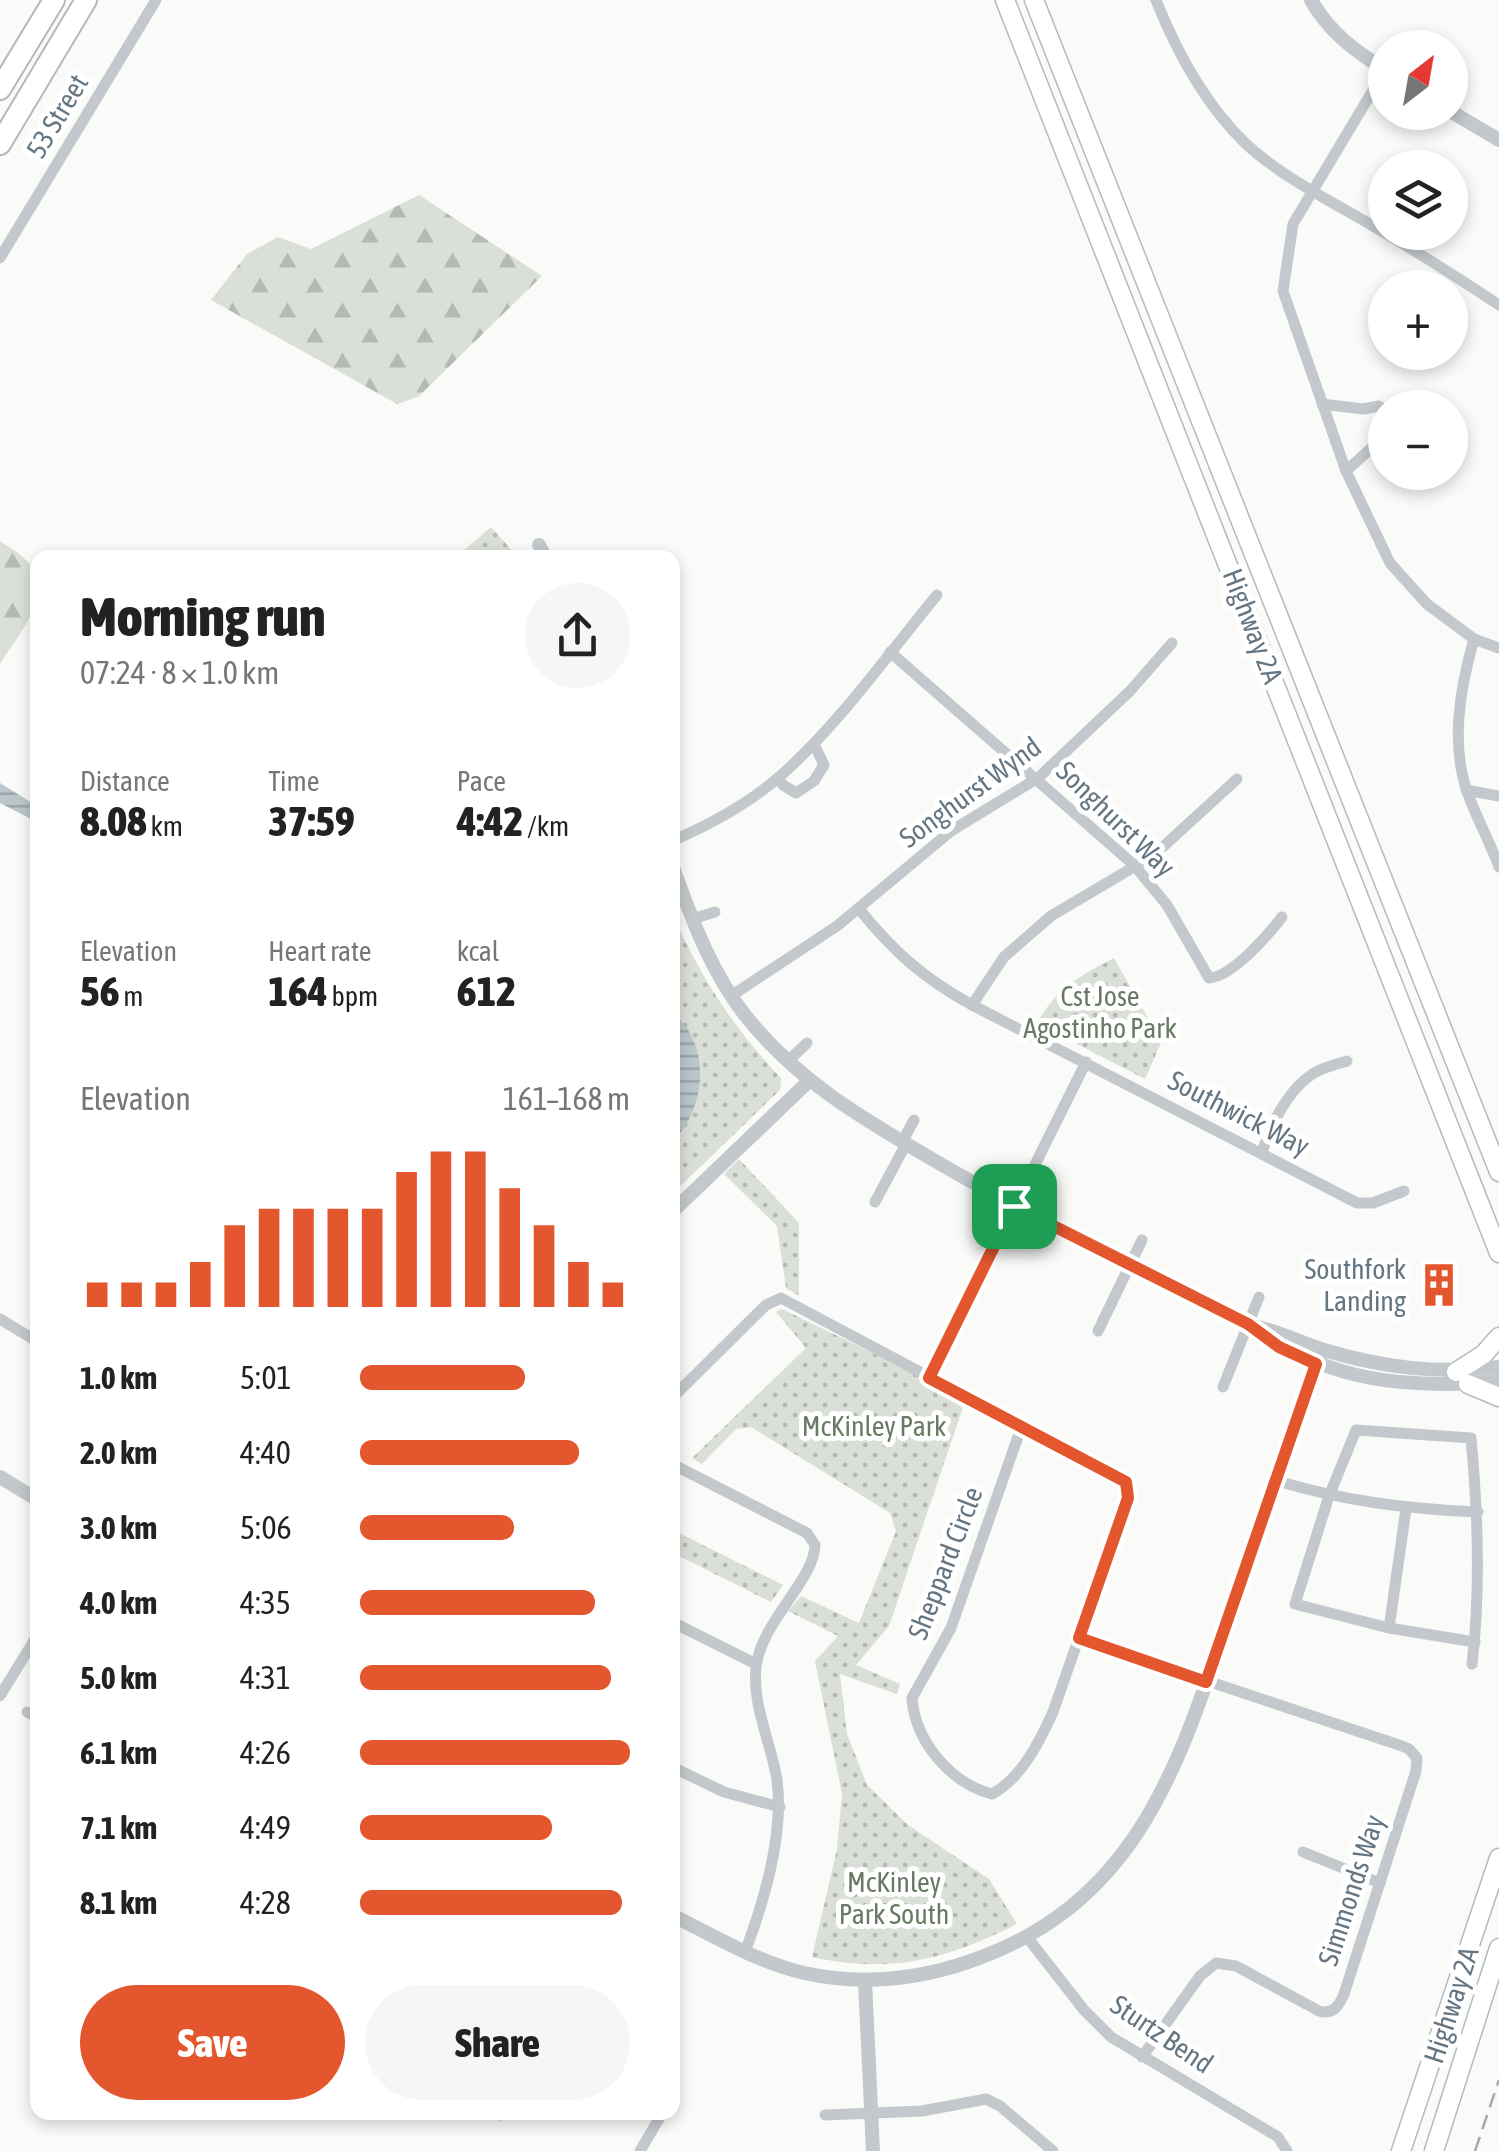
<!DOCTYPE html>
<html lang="en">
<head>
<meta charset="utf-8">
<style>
  body { margin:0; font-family:"Asap Condensed",sans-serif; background:#f6f6f6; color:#222; height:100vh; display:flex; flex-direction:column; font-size:38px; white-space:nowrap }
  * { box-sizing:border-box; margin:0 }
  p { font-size:32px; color:#767676 }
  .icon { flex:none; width:55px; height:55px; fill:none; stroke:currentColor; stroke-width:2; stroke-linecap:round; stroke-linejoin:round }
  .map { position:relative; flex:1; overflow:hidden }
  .side { position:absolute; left:30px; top:550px; width:650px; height:1570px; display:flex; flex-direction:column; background:#fff; border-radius:20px; box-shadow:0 5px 15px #0003 }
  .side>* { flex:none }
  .needle { width:65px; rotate:31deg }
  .fabs { position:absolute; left:1368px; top:30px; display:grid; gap:20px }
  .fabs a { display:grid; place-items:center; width:100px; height:100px; border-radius:50%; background:#fff; box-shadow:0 5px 15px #0003; font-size:50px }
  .pin { position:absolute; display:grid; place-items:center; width:85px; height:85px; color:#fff; margin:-42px; border-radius:20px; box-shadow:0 5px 15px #0006 }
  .round { display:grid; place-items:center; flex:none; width:105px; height:105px; border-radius:52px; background:#f6f6f6 }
  .head { display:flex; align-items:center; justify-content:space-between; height:170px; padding:0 50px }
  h1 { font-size:55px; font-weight:800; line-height:75px }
  .stats { display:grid; grid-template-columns:repeat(3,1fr); gap:15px; height:170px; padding:10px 50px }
  .stats div { display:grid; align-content:center }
  .stats b { font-size:42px; font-weight:800 }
  .stats small { font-size:28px; font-weight:400 }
  .stats p { font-size:28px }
  .chart { height:280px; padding:20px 50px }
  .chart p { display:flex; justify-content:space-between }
  .chart svg { width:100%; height:180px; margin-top:10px; stroke:#e4572e; stroke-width:6 }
  .primary-button { display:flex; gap:20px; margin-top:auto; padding:20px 50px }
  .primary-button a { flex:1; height:115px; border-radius:60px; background:#e4572e; color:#fff; font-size:40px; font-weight:800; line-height:115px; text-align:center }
  .primary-button a+a { background:#f6f6f6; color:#222 }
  ul { padding:0 50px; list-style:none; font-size:32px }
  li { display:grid; grid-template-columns:160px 120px 1fr; align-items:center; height:75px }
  li i { height:25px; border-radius:12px; background:#e4572e }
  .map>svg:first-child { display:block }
</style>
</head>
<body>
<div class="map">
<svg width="1499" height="2151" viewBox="0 0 1499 2151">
  <defs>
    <pattern id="forest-firs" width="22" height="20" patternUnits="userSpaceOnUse" patternTransform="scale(2.5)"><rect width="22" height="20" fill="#dadfd7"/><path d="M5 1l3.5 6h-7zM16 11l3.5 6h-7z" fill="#b4b9b4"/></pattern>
    <pattern id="park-dots" width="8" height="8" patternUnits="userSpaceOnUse" patternTransform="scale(2.5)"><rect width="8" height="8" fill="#dadfd7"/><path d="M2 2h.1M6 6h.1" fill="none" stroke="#b4b9b4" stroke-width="1.8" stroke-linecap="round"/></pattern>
    <pattern id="water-rules" width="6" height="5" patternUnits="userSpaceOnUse" patternTransform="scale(2.5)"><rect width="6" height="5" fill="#bbc7cb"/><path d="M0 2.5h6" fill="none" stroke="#9ca6aa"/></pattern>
  </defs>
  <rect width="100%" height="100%" fill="#fafaf8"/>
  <g fill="url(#forest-firs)">
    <polygon points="419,195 542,276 418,397 397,404 211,300 247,254 278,237 311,249"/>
    <path d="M0,541C8,547 19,552 26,560C58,592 18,635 0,664Z"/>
  </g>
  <g fill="url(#park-dots)">
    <polygon points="491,527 518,557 456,557"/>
    <path d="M672,913C700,976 733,1028 781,1078L780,1090L673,1193Z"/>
    <path d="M1114,958L1149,1020L1164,1036L1145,1079L1037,1023C1058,987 1078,977 1114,958Z"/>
    <polygon points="739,1159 799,1223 799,1296 786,1288 777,1226 724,1174"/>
    <path d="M782,1309L966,1398L889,1626L856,1665L900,1684L897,1694L840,1674L847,1734L867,1785L908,1825L989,1879L1017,1924C945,1960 892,1974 812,1957L837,1849L842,1794L815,1661L838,1636L788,1611L801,1596L859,1623L896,1531L890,1513L751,1427L736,1429L702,1464L692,1458L806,1348L776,1312Z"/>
    <polygon points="673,1530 783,1585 771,1602 673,1553"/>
  </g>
  <g fill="url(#water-rules)">
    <polygon points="0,783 37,806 37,822 0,803"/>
    <path d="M673,1013C712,1045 706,1108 673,1141Z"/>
  </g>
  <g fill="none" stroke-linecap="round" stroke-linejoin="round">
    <g stroke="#b5babe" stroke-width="21">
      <g id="primary">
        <polyline points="1005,0 1499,1253"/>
        <polyline points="1034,0 1499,1172"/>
        <polyline points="1456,1372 1484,1354 1499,1337"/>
        <polyline points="1468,1384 1499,1397"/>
        <polyline points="1401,2151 1499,1858"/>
        <polyline points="1434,2151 1499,1948"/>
      </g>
    </g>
    <g stroke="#b4b9bd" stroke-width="24">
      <g id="motorway">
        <polyline points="0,89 54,0"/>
        <polyline points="0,144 86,0"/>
      </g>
    </g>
    <g stroke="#c3c8cc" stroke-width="11">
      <path d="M1156,0C1177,53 1204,103 1245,143C1278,174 1323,197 1361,219C1408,246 1454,275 1499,305"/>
      <polyline points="1385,70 1293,224 1283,291 1346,471 1390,563 1427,604 1474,639 1499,648"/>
      <polyline points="0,258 156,0"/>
      <polyline points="1322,404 1363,409 1379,406 1385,412"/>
      <polyline points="1346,471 1378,442 1385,431"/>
      <path d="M1474,639C1460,688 1450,745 1468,794C1477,819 1490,842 1499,867"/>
      <path d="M890,652L1134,865L1167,905L1209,978C1232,977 1268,935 1282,917"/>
      <polyline points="778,778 783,785 796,793 814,781 824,765 814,744"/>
      <polyline points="1466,790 1499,796"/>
      <path d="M672,841C709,825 749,803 779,777C836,728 889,653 937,595"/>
      <path d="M859,909C894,952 923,978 972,1005L1357,1203H1373L1404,1191"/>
      <polyline points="692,919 715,912"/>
      <polyline points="731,996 837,926 951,831 1038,778 1130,691 1172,643"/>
      <polyline points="972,1005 1004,957 1051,916 1154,855 1237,779"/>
      <polyline points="788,1061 807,1043"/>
      <polyline points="902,1142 914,1120"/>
      <path d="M1262,1153C1270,1125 1290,1086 1316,1072C1325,1067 1337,1064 1347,1061"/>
      <polyline points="875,1202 906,1144"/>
      <polyline points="0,1319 38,1342"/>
      <polyline points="1098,1331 1142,1240"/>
      <polyline points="929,1378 1086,1062"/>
      <polyline points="1223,1387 1259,1297"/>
      <path d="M672,1398L766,1305L781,1298L1127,1482L1128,1497L1053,1712C1040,1741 1021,1779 992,1794C950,1783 915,1741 912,1698L951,1628L1021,1428"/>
      <path d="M672,1464L807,1533L815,1545C815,1579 761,1622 756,1667C752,1706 771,1742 777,1780C784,1833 764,1902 745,1952"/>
      <path d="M1274,1480C1344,1501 1406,1509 1478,1512"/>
      <polyline points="672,1622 756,1664"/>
      <polyline points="1389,1628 1406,1509"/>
      <path d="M1079,1638L1402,1746L1409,1749L1417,1758L1416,1771L1344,1994C1339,2006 1333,2015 1319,2011L1236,1966L1216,1963L1200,1976L1142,2057"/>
      <path d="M1472,1664C1481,1589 1478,1513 1471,1438L1356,1430L1329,1496L1295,1604L1389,1628L1475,1642"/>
      <polyline points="0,1696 38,1634"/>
      <polyline points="27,1712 38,1718"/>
      <polyline points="672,1767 724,1792 780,1807"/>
      <polyline points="1303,1852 1380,1883"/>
      <polyline points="1027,1937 1084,2010 1111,2037 1278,2137 1287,2151"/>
      <polyline points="500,2115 501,2112"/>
      <polyline points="825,2115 922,2111 986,2099 1000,2106 1053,2151"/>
      <polyline points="640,2151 663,2112"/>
    </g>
    <g stroke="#c3c8cc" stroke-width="14">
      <path d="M1311,0C1329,32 1354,50 1385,70"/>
      <polyline points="1450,111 1499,140"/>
      <polyline points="539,545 546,558"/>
      <path d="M672,865C691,916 710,971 745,1015C798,1083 870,1123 944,1166C1043,1223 1145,1273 1248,1324C1325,1381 1405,1390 1499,1381"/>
      <polyline points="672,1212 809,1081"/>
      <path d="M1258,1327C1281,1332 1301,1343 1324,1350C1384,1368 1437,1374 1499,1367"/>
      <polyline points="0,1477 38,1500"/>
      <path d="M672,1915C715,1937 758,1962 804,1973C859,1985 915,1980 968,1962C1140,1904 1180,1761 1232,1607C1261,1521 1288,1434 1322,1350"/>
      <polyline points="865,1981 873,2151"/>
    </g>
    <use href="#primary" stroke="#fff" stroke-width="18"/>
    <use href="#motorway" stroke="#fff" stroke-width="20"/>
    <polyline stroke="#a2aab0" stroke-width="2.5" stroke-dasharray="15 8" stroke-linecap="butt" points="1475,2151 1499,2080"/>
  </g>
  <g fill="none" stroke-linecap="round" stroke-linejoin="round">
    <g stroke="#fff" stroke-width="20">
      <polygon id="route" points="1014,1206 1248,1324 1279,1347 1316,1364 1206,1682 1079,1638 1128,1498 1126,1482 929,1378"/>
    </g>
    <use href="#route" stroke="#e4572e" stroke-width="12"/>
  </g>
  <defs>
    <g id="building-bare" transform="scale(3.45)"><path d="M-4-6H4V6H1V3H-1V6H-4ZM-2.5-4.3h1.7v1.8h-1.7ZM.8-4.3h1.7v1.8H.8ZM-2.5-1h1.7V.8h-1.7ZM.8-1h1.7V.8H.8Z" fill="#e4572e" stroke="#fff" stroke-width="2.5" paint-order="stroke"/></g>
  </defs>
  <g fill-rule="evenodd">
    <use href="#building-bare" x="1439" y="1285"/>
  </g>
  <g text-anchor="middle" stroke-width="10" stroke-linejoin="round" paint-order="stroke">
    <g font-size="28" fill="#657683" stroke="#fff">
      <text transform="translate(57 116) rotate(-59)" y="10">53 Street</text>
      <text transform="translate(1253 626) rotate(69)" y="10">Highway 2A</text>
      <text transform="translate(970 792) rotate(-36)" y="10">Songhurst Wynd</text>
      <text transform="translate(1116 819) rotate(44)" y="10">Songhurst Way</text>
      <text transform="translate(1239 1113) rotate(27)" y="10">Southwick Way</text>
      <text transform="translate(945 1563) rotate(-69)" y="10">Sheppard Circle</text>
      <text transform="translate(1351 1890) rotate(-72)" y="10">Simmonds Way</text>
      <text transform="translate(1451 2005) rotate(-72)" y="10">Highway 2A</text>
      <text transform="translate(1162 2034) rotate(34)" y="10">Sturtz Bend</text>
    </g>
    <g font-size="28" fill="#687a64" stroke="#fff">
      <text x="1100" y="1006">Cst Jose<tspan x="1100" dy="32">Agostinho Park</tspan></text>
      <text x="874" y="1436">McKinley Park</text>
      <text x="894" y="1892">McKinley<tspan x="894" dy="32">Park South</tspan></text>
    </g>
    <g font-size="28" fill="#657683" stroke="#fff" text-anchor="end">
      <text x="1406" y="1279">Southfork<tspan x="1406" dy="32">Landing</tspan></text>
    </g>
  </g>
</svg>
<div class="fabs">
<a><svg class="needle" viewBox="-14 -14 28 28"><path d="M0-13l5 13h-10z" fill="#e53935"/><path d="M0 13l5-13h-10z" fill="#767676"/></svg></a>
<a><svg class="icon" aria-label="layers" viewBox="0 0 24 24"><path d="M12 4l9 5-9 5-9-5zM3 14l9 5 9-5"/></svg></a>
<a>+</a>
<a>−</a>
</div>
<div class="pin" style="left:1014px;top:1206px;background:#1e9e55"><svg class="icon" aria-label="arrive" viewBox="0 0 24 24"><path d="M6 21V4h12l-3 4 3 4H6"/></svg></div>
<section class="side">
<div class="head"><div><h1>Morning run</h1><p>07:24 · 8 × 1.0 km</p></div><a class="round"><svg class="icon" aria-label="share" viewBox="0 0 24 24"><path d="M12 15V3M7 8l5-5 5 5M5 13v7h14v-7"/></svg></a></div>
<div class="stats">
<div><p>Distance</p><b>8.08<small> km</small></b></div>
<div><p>Time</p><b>37:59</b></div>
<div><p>Pace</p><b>4:42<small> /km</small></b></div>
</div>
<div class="stats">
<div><p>Elevation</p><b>56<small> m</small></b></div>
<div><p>Heart rate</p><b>164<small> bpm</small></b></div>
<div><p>kcal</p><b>612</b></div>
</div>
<div class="chart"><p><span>Elevation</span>161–168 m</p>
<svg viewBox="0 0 160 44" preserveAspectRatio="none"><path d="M5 44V38M15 44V38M25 44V38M35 44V33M45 44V24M55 44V20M65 44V20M75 44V20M85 44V20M95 44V11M105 44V6M115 44V6M125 44V15M135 44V24M145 44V33M155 44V38"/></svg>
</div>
<ul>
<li><b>1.0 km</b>5:01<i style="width:61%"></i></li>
<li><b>2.0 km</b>4:40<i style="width:81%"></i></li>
<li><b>3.0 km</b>5:06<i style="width:57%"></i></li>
<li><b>4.0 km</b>4:35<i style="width:87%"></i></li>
<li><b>5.0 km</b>4:31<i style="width:93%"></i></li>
<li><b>6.1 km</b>4:26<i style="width:100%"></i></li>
<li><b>7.1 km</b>4:49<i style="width:71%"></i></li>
<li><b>8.1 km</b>4:28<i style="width:97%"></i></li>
</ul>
<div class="primary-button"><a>Save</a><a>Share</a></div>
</section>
</div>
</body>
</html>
